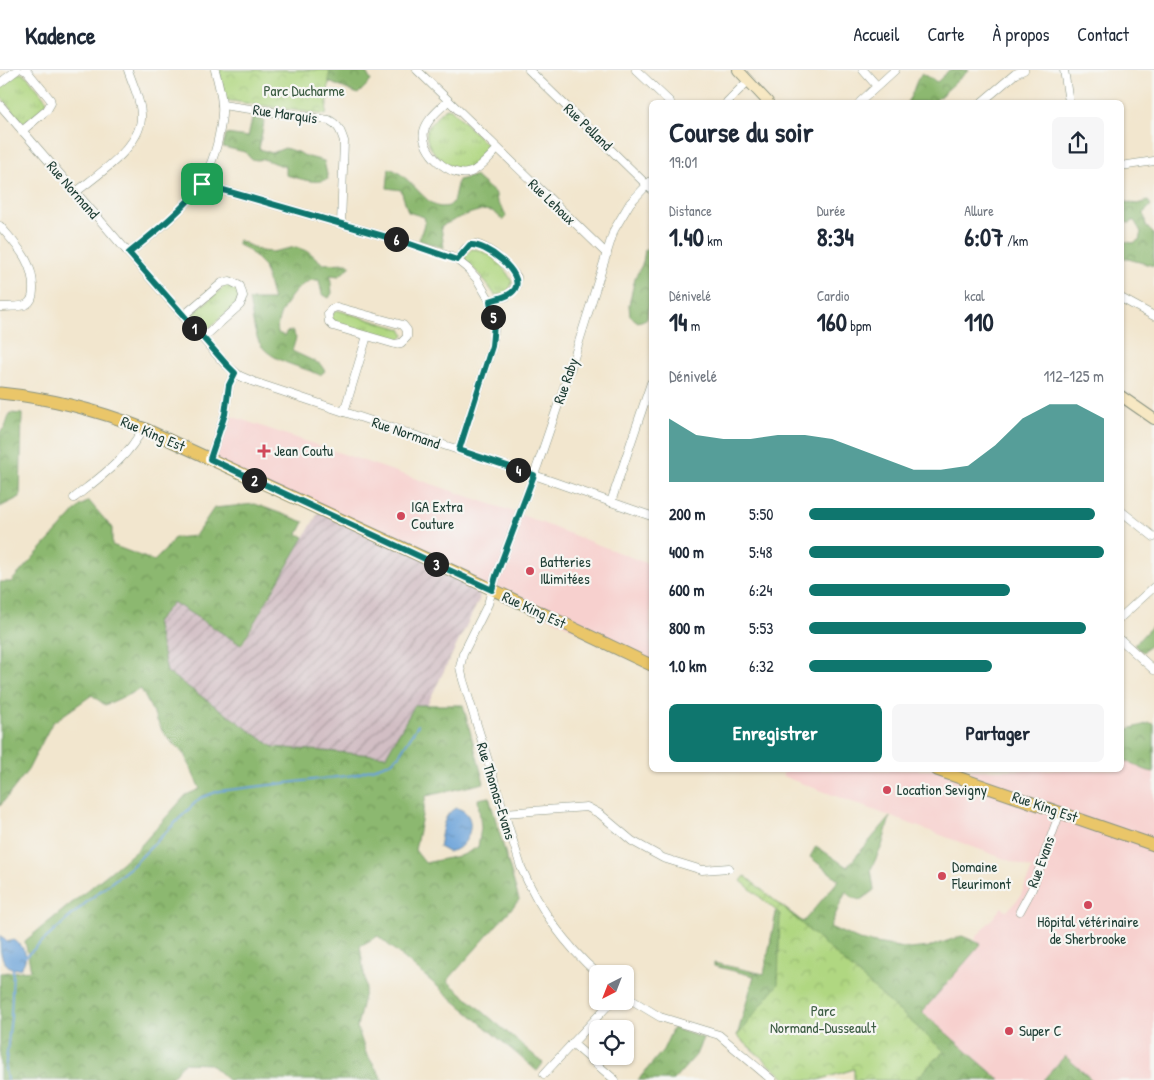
<!DOCTYPE html>
<html lang="fr">
<head>
<meta charset="utf-8">
<style>
  body { margin:0; font-family:"Patrick Hand",sans-serif; background:#f6f6f7; color:#1f2937; height:100vh; display:flex; flex-direction:column; font-size:19px; white-space:nowrap }
  * { box-sizing:border-box; margin:0 }
  p { font-size:16px; color:#747a83 }
  .icon { flex:none; width:28px; height:28px; fill:none; stroke:currentColor; stroke-width:2; stroke-linecap:round; stroke-linejoin:round }
  .map { position:relative; flex:1; overflow:hidden }
  .panel { position:absolute; left:649px; top:30px; width:475px; height:672px; display:flex; flex-direction:column; background:#fff; border-radius:8px; box-shadow:0 1px 4px #0004 }
  .panel>* { flex:none }
  .needle { width:32px; rotate:222deg }
  .tools { position:absolute; left:589px; top:895px; display:grid; gap:10px }
  .tools a { display:grid; place-items:center; width:45px; height:45px; border-radius:8px; background:#fff; box-shadow:0 1px 4px #0004; font-size:25px }
  .pin { position:absolute; display:grid; place-items:center; width:42px; height:42px; color:#fff; margin:-21px; border-radius:10px; box-shadow:0 2px 8px #0006 }
  .km { position:absolute; width:25px; height:25px; margin:-12px; border-radius:50%; background:#222; color:#fff; font-size:14px; line-height:25px; text-align:center }
  .round { display:grid; place-items:center; flex:none; width:52px; height:52px; border-radius:8px; background:#f6f6f7 }
  .head { display:flex; align-items:center; justify-content:space-between; height:85px; padding:0 20px }
  h1 { font-size:28px; font-weight:700; line-height:38px }
  .stats { display:grid; grid-template-columns:repeat(3,1fr); gap:8px; height:85px; padding:5px 20px }
  .stats div { display:grid; align-content:center }
  .stats b { font-size:25px; font-weight:700 }
  .stats small { font-size:14px; font-weight:400 }
  .stats p { font-size:14px }
  .chart { height:140px; padding:10px 20px }
  .chart p { display:flex; justify-content:space-between }
  .chart svg { width:100%; height:90px; margin-top:5px; fill:#0f766e; opacity:.7 }
  .cta { display:flex; gap:10px; margin-top:auto; padding:10px 20px }
  .cta a { flex:1; height:58px; border-radius:8px; background:#0f766e; color:#fff; font-size:20px; font-weight:700; line-height:58px; text-align:center }
  .cta a+a { background:#f6f6f7; color:#1f2937 }
  ul { padding:0 20px; list-style:none; font-size:16px }
  li { display:grid; grid-template-columns:80px 60px 1fr; align-items:center; height:38px }
  li i { height:12px; border-radius:6px; background:#0f766e }
  header { display:flex; align-items:center; gap:30px; box-sizing:border-box; height:70px; padding:0 25px; background:#fff; border-bottom:1px solid #e0e1e3 }
  header strong { font-size:24px }
  nav { display:flex; gap:28px; margin-inline-start:auto; font-size:18px }
  .map>svg:first-child { display:block }
</style>
</head>
<body>
<header>
<strong>Kadence</strong>
<nav><a>Accueil</a><a>Carte</a><a>À propos</a><a>Contact</a></nav>
</header>
<div class="map">
<svg width="1154" height="1010" viewBox="0 0 1154 1010">
  <defs>
    <pattern id="industrial-furrows" width="10" height="10" patternUnits="userSpaceOnUse" patternTransform="scale(1.25)"><rect width="10" height="10" fill="#d2bec4"/><path d="M-1 1l2-2M0 10L10 0M9 11l2-2" fill="none" stroke="#aa9ca0"/></pattern>
    <pattern id="grass-tufts" width="24" height="20" patternUnits="userSpaceOnUse" patternTransform="scale(1.25)"><rect width="24" height="20" fill="#b0d781"/><path d="M3 7l-1-3M5 7V3M7 7l1-3M15 17l-1-3M17 17v-4M19 17l1-3" fill="none" stroke="#97b970"/></pattern>
    <pattern id="forest-crowns" width="20" height="18" patternUnits="userSpaceOnUse" patternTransform="scale(1.25)"><rect width="20" height="18" fill="#8cb86f"/><path d="M2 6a3 3 0 1 1 6 0M12 15a3 3 0 1 1 6 0" fill="none" stroke="#72975c"/></pattern>
    <pattern id="park-crowns" width="20" height="18" patternUnits="userSpaceOnUse" patternTransform="scale(1.25)"><rect width="20" height="18" fill="#b0d781"/><path d="M2 6a3 3 0 1 1 6 0M12 15a3 3 0 1 1 6 0" fill="none" stroke="#97b970"/></pattern>
    <pattern id="water-ripples" width="26" height="14" patternUnits="userSpaceOnUse" patternTransform="scale(1.25)"><rect width="26" height="14" fill="#6aa2d9"/><path d="M2 4q2-2 4 0t4 0M15 11q2-2 4 0t4 0" fill="none" stroke="#5785b1"/></pattern>
  </defs>
  <rect width="100%" height="100%" fill="#f6f6f2"/>
  <filter id="ink" filterUnits="userSpaceOnUse"><feTurbulence type="fractalNoise" baseFrequency=".02" numOctaves="2"/><feDisplacementMap in="SourceGraphic" scale="10" xChannelSelector="R" yChannelSelector="G"/><feConvolveMatrix kernelMatrix="1 2 1 2 8 2 1 2 1" color-interpolation-filters="sRGB"/></filter>
  <filter id="wash" filterUnits="userSpaceOnUse"><feTurbulence type="fractalNoise" baseFrequency=".0096" numOctaves="4" result="noise"/><feDisplacementMap in="SourceGraphic" scale="20" xChannelSelector="R" yChannelSelector="G"/><feGaussianBlur stdDeviation="1.12" result="paint"/><feColorMatrix in="noise" values="0 0 0 0 0 0 0 0 0 0 0 0 0 0 0 0 0 1.4 0 .05"/><feComposite in="paint" operator="in"/></filter>
  <g filter="url(#wash)">
    <rect width="100%" height="100%" fill="#f2e6ce"/>
    <g fill="#f7d0ce">
      <polygon points="225,344 511,441 651,495 651,595 210,389"/>
      <polygon points="1121,672 1154,684 1154,1010 1092,1010 1065,986 1043,1010 1000,1010 922,942 980,874 975,869 1002,837 1007,841 1020,827 1032,799 782,706 785,700 1121,700"/>
    </g>
    <polygon fill="url(#industrial-furrows)" points="320,440 481,514 479,530 427,635 415,635 387,686 273,677 167,602 156,552 173,532 242,575"/>
    <g fill="url(#grass-tufts)" stroke="#688a5a">
      <polygon points="21,3 28,7 47,31 45,37 25,53 21,51 0,26 0,17 16,4"/>
      <path d="M447,38L451,39L491,79C489,84 485,87 481,91C475,96 468,100 460,99C445,98 423,76 427,61C428,56 433,52 436,48C439,44 442,40 447,38Z"/>
      <path d="M472,179C488,179 506,198 512,212C511,220 503,225 495,225L482,207L465,190L466,185Z"/>
      <polygon points="230,214 236,217 240,224 238,233 209,258 205,259 194,248 193,244 226,215"/>
      <polygon points="337,240 401,259 404,265 399,271 395,270 335,253 332,250 332,244"/>
    </g>
    <g fill="url(#forest-crowns)" stroke="#567a52">
      <polygon points="273,0 365,0 371,11 358,24 329,12 322,13"/>
      <path d="M949,0H969L934,32H907C915,22 913,14 922,3L937,12Z"/>
      <path d="M253,45L260,46L264,52L259,79L272,83L285,78L300,83L305,86L324,91L328,109C315,115 299,108 286,105V97L263,89L257,90L251,89L245,82L223,77L226,64L248,67Z"/>
      <path d="M389,98C407,104 418,124 433,134C438,138 444,137 449,136L453,132L458,110L475,106L496,124C495,135 504,137 506,146L503,150C500,148 497,144 494,142C480,135 454,151 441,156L444,178L419,170L425,151L424,147L408,142L401,120L387,118Z"/>
      <polygon points="1121,131 1137,134 1148,131 1151,135 1144,143 1146,156 1154,164 1154,196 1121,187 1121,171 1133,173 1139,170 1141,162 1134,150 1130,153 1121,152"/>
      <path d="M238,170L261,181L272,182L296,177L309,182L323,194L347,193L351,196L339,206L330,205L332,223L329,228L322,224L319,210C315,210 310,210 307,212C293,219 274,247 278,263L285,266L286,262L292,261L296,268L292,281L320,294L325,301L320,305C301,296 270,292 259,272C253,260 252,243 249,230H273L264,196L247,179L238,175Z"/>
      <polygon points="651,178 651,233 648,238 647,249 638,252 630,246 629,235 635,208 643,193 645,180"/>
      <polygon points="10,343 22,344 20,427 0,437 0,362 5,357"/>
      <polygon points="89,431 112,458 112,475 154,491 166,479 174,468 195,466 214,438 255,434 304,452 298,464 304,467 241,575 173,532 156,552 167,602 273,677 386,686 415,635 463,635 484,713 426,726 415,780 425,793 463,785 478,777 481,758 478,729 489,727 519,830 447,911 543,993 537,1001 378,866 360,876 366,917 357,957 366,983 383,1010 228,1010 210,994 184,993 169,1010 0,1010 0,903 31,900 25,871 136,781 186,725 200,719 184,684 164,664 141,619 105,635 92,625 52,653 28,700 0,736 0,512 11,512 80,436"/>
      <polygon points="1154,554 1154,572 1143,582 1134,575"/>
      <path d="M1150,653L1154,654V702C1142,701 1133,692 1121,689V661Z"/>
      <polygon points="890,747 882,776 871,799 874,820 861,830 853,828 846,821 830,857 859,870 910,879 929,877 962,866 981,874 922,942 1000,1010 856,1010 854,999 818,1010 756,983 737,966 754,906 714,896 714,893 764,904 778,833 803,852 839,810 810,787 816,776 847,797"/>
      <polygon points="673,958 703,968 696,985 674,1010 638,1010 663,980"/>
      <polygon points="1065,986 1092,1010 1043,1010"/>
    </g>
    <g fill="url(#park-crowns)" stroke="#688a5a">
      <polygon points="219,0 330,0 326,45 225,30 224,28"/>
      <polygon points="745,806 784,838 944,981 915,1010 854,1010 854,999 818,1010 787,1010 737,966 778,914 780,844 741,811"/>
    </g>
    <g fill="url(#water-ripples)" stroke="#447086">
      <path d="M456,738C477,742 472,768 459,778C455,780 451,781 448,782L439,777C442,764 442,744 456,738Z"/>
      <path d="M0,865L7,872L13,870C25,878 30,885 21,898L13,899C0,892 0,881 0,865Z"/>
    </g>
    <g fill="none" stroke-linecap="round" stroke-linejoin="round">
      <g stroke="#6aa2d9" stroke-width="2">
        <polyline points="25,887 89,830 132,796 200,728 219,721 354,705 390,693 399,685 418,655"/>
        <polyline points="7,1010 5,1000 11,947 13,899"/>
      </g>
    </g>
  </g>
  <g filter="url(#ink)">
    <g fill="none" stroke-linecap="round" stroke-linejoin="round">
      <g stroke="#889281" stroke-width="9">
        <g id="street">
          <polyline points="417,0 607,184"/>
          <polyline points="529,0 651,119"/>
          <polyline points="636,0 670,32"/>
          <polyline points="863,0 877,16"/>
          <polyline points="1064,0 1069,32"/>
          <polyline points="0,13 17,0"/>
          <path d="M448,31C440,39 427,49 424,61C420,81 451,110 471,102C481,98 490,86 498,79"/>
          <polyline points="727,32 748,11"/>
          <polyline points="860,32 895,0"/>
          <polyline points="982,32 1015,4 1024,0"/>
          <polyline points="0,35 225,294 240,306 254,312 534,405 651,446"/>
          <path d="M222,35L329,50C339,55 341,62 344,71L341,154"/>
          <polyline points="22,61 47,40 51,33 50,29 27,1 24,0"/>
          <polyline points="1121,96 1154,91"/>
          <polyline points="202,114 404,172 449,186 457,190 467,198 477,209 490,231 495,254 492,276 459,380"/>
          <path d="M76,122C97,105 139,78 141,49C142,33 133,15 128,0"/>
          <path d="M0,156C17,176 34,192 33,220C33,225 32,231 27,234C20,238 8,236 0,237"/>
          <path d="M129,183C172,149 209,122 219,65C221,55 223,44 222,34C221,23 218,11 215,0"/>
          <path d="M457,190L466,178L475,174C492,178 506,194 517,207L516,217L507,226L490,231"/>
          <polyline points="1121,228 1154,246"/>
          <polygon points="337,237 403,255 407,260 407,267 401,273 395,274 333,256 329,252 328,244 331,239"/>
          <polyline points="183,246 222,213 230,211 240,216 243,226 240,235 203,268"/>
          <polyline points="344,342 367,266"/>
          <polyline points="210,389 225,344 229,315 235,303"/>
          <path d="M74,428C100,407 128,388 143,358"/>
          <polyline points="611,432 651,313"/>
          <polyline points="1121,441 1154,467"/>
          <polyline points="1121,547 1154,517"/>
          <polyline points="1121,570 1154,600"/>
          <polyline points="504,743 587,737 600,744 632,771 663,788 702,800 729,798"/>
          <polyline points="1020,841 1032,819 1060,742"/>
          <path d="M598,904C565,875 539,838 521,797L463,610L460,597L463,584L488,534L496,506L538,394L573,291L614,160L630,133L651,111"/>
          <polyline points="625,926 660,947 719,965 772,1010"/>
          <polyline points="572,973 615,1010"/>
          <polyline points="544,1004 612,931"/>
        </g>
      </g>
      <g stroke="#889281" stroke-width="12">
        <g id="secondary">
          <polyline points="738,0 768,32"/>
          <polyline points="1121,326 1154,349"/>
        </g>
      </g>
      <g stroke="#889281" stroke-width="13">
        <g id="primary">
          <path d="M0,323C50,328 97,340 143,358L481,514L651,595"/>
          <polyline points="937,700 1154,775"/>
        </g>
      </g>
      <use href="#street" stroke="#fff" stroke-width="8"/>
      <use href="#secondary" stroke="#f7e8c3" stroke-width="10"/>
      <use href="#primary" stroke="#eac669" stroke-width="11"/>
    </g>
  </g>
  <g fill="none" stroke-linecap="round" stroke-linejoin="round" filter="url(#ink)">
    <g stroke="#fff" stroke-width="10">
      <path id="route" d="M202,114L404,172L457,190L470,175C485,173 525,203 515,219C510,227 498,228 490,231L494,254L492,276L459,380L534,405L496,506L492,520L210,389L225,344L229,315L235,303L226,294L129,183C155,162 182,141 202,114Z"/>
    </g>
    <use href="#route" stroke="#0f766e" stroke-width="6"/>
  </g>
  <g fill="#d1495b" stroke="#f6f6f2" stroke-width="2">
    <path d="M261.5 373.5h5v5h5v5h-5v5h-5v-5h-5v-5h5z"/>
    <circle cx="401" cy="446" r="5"/>
    <circle cx="530" cy="501" r="5"/>
    <circle cx="887" cy="720" r="5"/>
    <circle cx="942" cy="806" r="5"/>
    <circle cx="1088" cy="835" r="5"/>
    <circle cx="1009" cy="961" r="5"/>
  </g>
  <g text-anchor="middle" stroke-width="4.5" stroke-linejoin="round" paint-order="stroke">
    <g font-size="15" fill="#3c5c43" stroke="#f6f6f2">
      <text x="304" y="26">Parc Ducharme</text>
      <text x="823" y="946">Parc<tspan x="823" dy="17">Normand-Dusseault</tspan></text>
    </g>
    <g font-size="15" fill="#1f3d34" stroke="#f6f6f2">
      <text transform="translate(285 44) rotate(8)" y="5">Rue Marquis</text>
      <text transform="translate(588 57) rotate(44)" y="5">Rue Pelland</text>
      <text transform="translate(73 120) rotate(49)" y="5">Rue Normand</text>
      <text transform="translate(552 132) rotate(44)" y="5">Rue Lehoux</text>
      <text transform="translate(566 311) rotate(-71)" y="5">Rue Raby</text>
      <text transform="translate(406 363) rotate(19)" y="5">Rue Normand</text>
      <text transform="translate(153 364) rotate(23)" y="5">Rue King Est</text>
      <text transform="translate(534 540) rotate(25)" y="5">Rue King Est</text>
      <text transform="translate(496 721) rotate(73)" y="5">Rue Thomas-Evans</text>
      <text transform="translate(1045 737) rotate(19)" y="5">Rue King Est</text>
      <text transform="translate(1041 792) rotate(-70)" y="5">Rue Evans</text>
    </g>
    <g font-size="15" fill="#1f3d34" stroke="#f6f6f2" text-anchor="start">
      <text x="274" y="386">Jean Coutu</text>
      <text x="411" y="442">IGA Extra<tspan x="411" dy="17">Couture</tspan></text>
      <text x="540" y="497">Batteries<tspan x="540" dy="17">Illimitées</tspan></text>
      <text x="897" y="725">Location Sevigny</text>
      <text x="952" y="802">Domaine<tspan x="952" dy="17">Fleurimont</tspan></text>
      <text x="1088" y="857" text-anchor="middle">Hôpital vétérinaire<tspan x="1088" dy="17">de Sherbrooke</tspan></text>
      <text x="1019" y="966">Super C</text>
    </g>
  </g>
</svg>
<div class="tools">
<a><svg class="needle" viewBox="-14 -14 28 28"><path d="M0-13l5 13h-10z" fill="#e53935"/><path d="M0 13l5-13h-10z" fill="#747a83"/></svg></a>
<a><svg class="icon" aria-label="locate" viewBox="0 0 24 24"><circle cx="12" cy="12" r="6"/><path d="M12 2v4M12 18v4M2 12h4M18 12h4"/></svg></a>
</div>
<div class="pin" style="left:202px;top:114px;background:#1e9e55"><svg class="icon" aria-label="arrive" viewBox="0 0 24 24"><path d="M6 21V4h12l-3 4 3 4H6"/></svg></div>
<b class="km" style="left:194px;top:258px">1</b>
<b class="km" style="left:254px;top:410px">2</b>
<b class="km" style="left:436px;top:494px">3</b>
<b class="km" style="left:518px;top:400px">4</b>
<b class="km" style="left:493px;top:247px">5</b>
<b class="km" style="left:396px;top:169px">6</b>
<section class="panel">
<div class="head"><div><h1>Course du soir</h1><p>19:01</p></div><a class="round"><svg class="icon" aria-label="share" viewBox="0 0 24 24"><path d="M12 15V3M7 8l5-5 5 5M5 13v7h14v-7"/></svg></a></div>
<div class="stats">
<div><p>Distance</p><b>1.40<small> km</small></b></div>
<div><p>Durée</p><b>8:34</b></div>
<div><p>Allure</p><b>6:07<small> /km</small></b></div>
</div>
<div class="stats">
<div><p>Dénivelé</p><b>14<small> m</small></b></div>
<div><p>Cardio</p><b>160<small> bpm</small></b></div>
<div><p>kcal</p><b>110</b></div>
</div>
<div class="chart"><p><span>Dénivelé</span>112–125 m</p>
<svg viewBox="0 0 160 44" preserveAspectRatio="none"><path d="M0 44V13L10 21L20 23L30 23L40 21L50 21L60 23L70 28L80 33L90 38L100 38L110 36L120 26L130 13L140 6L150 6L160 13V44z"/></svg>
</div>
<ul>
<li><b>200 m</b>5:50<i style="width:97%"></i></li>
<li><b>400 m</b>5:48<i style="width:100%"></i></li>
<li><b>600 m</b>6:24<i style="width:68%"></i></li>
<li><b>800 m</b>5:53<i style="width:94%"></i></li>
<li><b>1.0 km</b>6:32<i style="width:62%"></i></li>
</ul>
<div class="cta"><a>Enregistrer</a><a>Partager</a></div>
</section>
</div>
</body>
</html>
